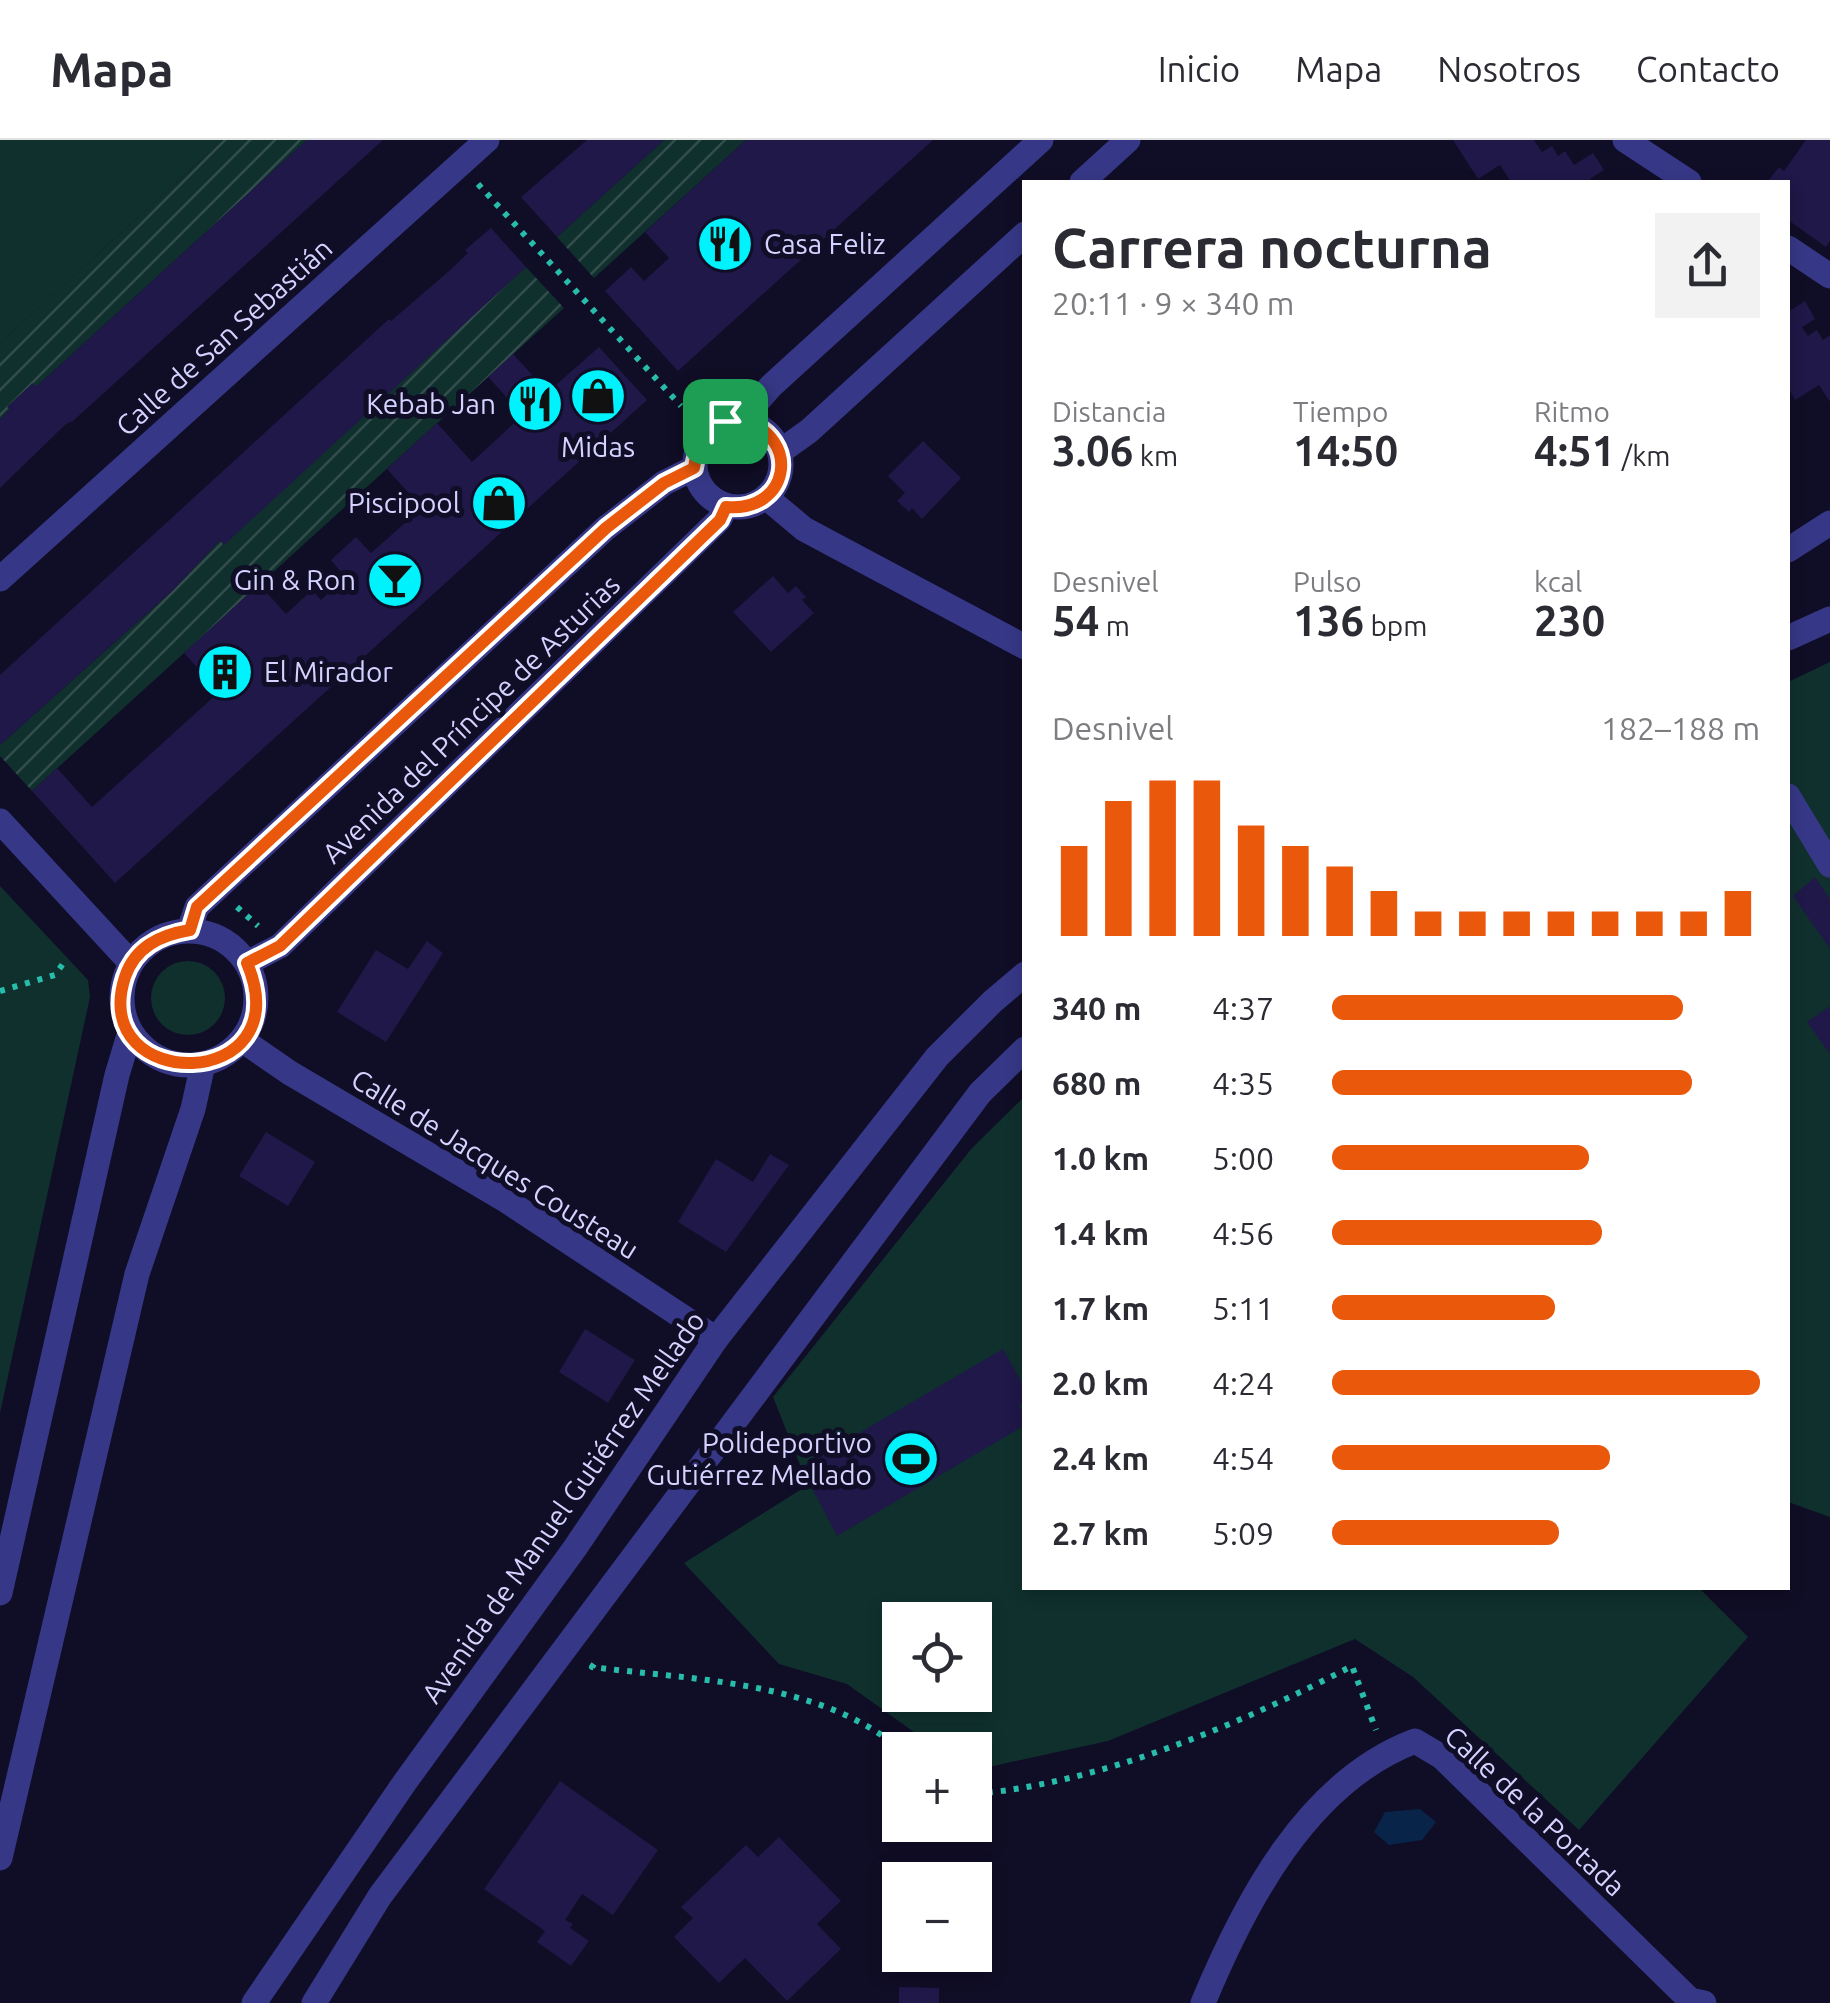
<!DOCTYPE html>
<html lang="es">
<head>
<meta charset="utf-8">
<style>
  body { margin:0; font-family:Ubuntu,sans-serif; background:#f2f2f3; color:#2b2b33; height:100vh; display:flex; flex-direction:column; font-size:38px; white-space:nowrap }
  * { box-sizing:border-box; margin:0 }
  p { font-size:32px; color:#7c7c81 }
  .icon { flex:none; width:55px; height:55px; fill:none; stroke:currentColor; stroke-width:2; stroke-linecap:round; stroke-linejoin:round }
  .map { position:relative; flex:1; overflow:hidden }
  .sheet { position:absolute; left:1022px; top:40px; width:768px; height:1410px; display:flex; flex-direction:column; background:#fff; border-radius:0px; box-shadow:0 5px 15px #0003 }
  .sheet>* { flex:none }
  .tools { position:absolute; left:882px; top:1462px; display:grid; gap:20px }
  .tools a { display:grid; place-items:center; width:110px; height:110px; border-radius:0px; background:#fff; box-shadow:0 5px 15px #0003; font-size:50px }
  .pin { position:absolute; display:grid; place-items:center; width:85px; height:85px; color:#fff; margin:-42px; border-radius:20px; box-shadow:0 5px 15px #0006 }
  .round { display:grid; place-items:center; flex:none; width:105px; height:105px; border-radius:0px; background:#f2f2f3 }
  .headline { display:flex; align-items:center; justify-content:space-between; height:170px; padding:0 30px }
  h1 { font-size:55px; font-weight:600; line-height:75px }
  .figures { display:grid; grid-template-columns:repeat(3,1fr); gap:15px; height:170px; padding:10px 30px }
  .figures div { display:grid; align-content:center }
  .figures b { font-size:42px; font-weight:600 }
  .figures small { font-size:28px; font-weight:400 }
  .figures p { font-size:28px }
  .chart { height:280px; padding:20px 30px }
  .chart p { display:flex; justify-content:space-between }
  .chart svg { width:100%; height:180px; margin-top:10px; stroke:#ea580c; stroke-width:6 }
  ul { padding:0 30px; list-style:none; font-size:32px }
  li { display:grid; grid-template-columns:160px 120px 1fr; align-items:center; height:75px }
  li i { height:25px; border-radius:12px; background:#ea580c }
  header { display:flex; align-items:center; gap:60px; box-sizing:border-box; height:140px; padding:0 50px; background:#fff; border-bottom:2px solid #e1e1e2 }
  header strong { font-size:48px }
  nav { display:flex; gap:55px; margin-inline-start:auto; font-size:35px }
  .map>svg:first-child { display:block }
</style>
</head>
<body>
<header>
<strong>Mapa</strong>
<nav><a>Inicio</a><a>Mapa</a><a>Nosotros</a><a>Contacto</a></nav>
</header>
<div class="map">
<svg width="1830" height="1863" viewBox="0 0 1830 1863">
  <defs>
    <pattern id="garden-furrows" width="10" height="10" patternUnits="userSpaceOnUse" patternTransform="scale(2.5)"><rect width="10" height="10" fill="#10302d"/><path d="M-1 1l2-2M0 10L10 0M9 11l2-2" fill="none" stroke="#324d4c"/></pattern>
  </defs>
  <rect width="100%" height="100%" fill="#100d26"/>
  <g fill="#10302d" fill-rule="evenodd">
    <polygon points="0,0 223,0 0,203"/>
    <polygon points="1830,522 1830,1377 1788,1362 1788,542"/>
    <polygon points="0,746 88,840 90,857 0,1273"/>
    <circle cx="188" cy="858" r="37"/>
    <path d="M1025,956V1448H1699L1748,1497L1579,1690L1413,1537L1355,1499L1108,1601L975,1630V1610H939L847,1544L779,1524L684,1423L808,1345L773,1257L972,1008ZM900,1480H975V1555H900Z"/>
  </g>
  <g fill="url(#garden-furrows)">
    <polygon points="223,0 307,0 36,247 32,244 8,266 10,269 0,279 0,203"/>
    <polygon points="664,0 746,0 594,138 557,97"/>
    <polygon points="526,127 564,168 32,651 0,616 0,605 172,451 220,400 223,404"/>
  </g>
  <polygon fill="#092449" points="1420,1669 1436,1682 1422,1700 1389,1705 1374,1692 1385,1672"/>
  <g fill="#1f1848">
    <polygon points="307,0 383,0 73,281 66,284 0,348 0,279 10,269 7,267 33,243 36,247"/>
    <polygon points="587,0 664,0 557,97 521,57"/>
    <polygon points="746,0 933,0 678,231 605,151 631,127 644,141 669,118 645,92"/>
    <polygon points="1453,0 1534,0 1542,12 1552,6 1558,16 1565,11 1574,25 1593,13 1604,30 1590,39 1592,42 1511,42 1500,25 1478,39"/>
    <polygon points="1806,0 1830,0 1830,101 1826,107 1788,80 1788,42 1767,42 1779,27 1784,31"/>
    <polygon points="491,88 526,127 224,405 220,400 173,450 0,605 0,535 389,179 391,181 449,131 468,113 465,110"/>
    <polygon points="1805,161 1815,179 1802,187 1808,196 1817,190 1823,200 1830,195 1830,262 1819,245 1795,260 1788,247 1788,172"/>
    <polygon points="599,207 647,260 115,743 32,651 57,628 92,667 219,552 184,513 259,444 286,474 312,450 321,460 345,437 331,420 356,397 371,413 422,368 387,329 437,283 472,322 523,275 488,237 513,214 548,252"/>
    <polygon points="923,301 961,338 922,379 912,368 909,372 897,361 905,353 888,336"/>
    <polygon points="773,436 788,453 796,446 806,457 802,460 814,473 771,512 733,472"/>
    <polygon points="1815,737 1830,759 1830,809 1793,756"/>
    <polygon points="427,801 443,813 386,902 337,872 376,810 408,829"/>
    <polygon points="1830,866 1830,914 1807,882"/>
    <polygon points="266,992 315,1022 288,1066 239,1036"/>
    <polygon points="770,1014 789,1025 726,1112 678,1082 716,1019 753,1042"/>
    <polygon points="585,1189 635,1220 608,1263 559,1232"/>
    <polygon points="1003,1209 1025,1248 1025,1262 1019,1266 1025,1275 1025,1285 837,1396 801,1327"/>
    <polygon points="560,1641 658,1710 613,1775 582,1754 565,1780 573,1784 570,1788 589,1801 571,1826 537,1802 545,1791 484,1749"/>
    <polygon points="779,1697 841,1761 817,1784 841,1809 787,1861 745,1818 719,1843 674,1797 693,1778 681,1767 746,1705 758,1717"/>
    <polygon points="899,1847 939,1848 939,1863 899,1863"/>
  </g>
  <g fill="none" stroke-linecap="round" stroke-linejoin="round">
    <g stroke="#28bdab" stroke-width="6" stroke-dasharray="5 8" stroke-linecap="butt">
      <polyline points="478,44 681,266"/>
      <polyline points="237,767 258,786"/>
      <polyline points="0,851 55,835 67,818"/>
      <path d="M594,1524L592,1527C693,1540 821,1541 901,1610"/>
      <path d="M975,1654C1101,1643 1241,1584 1352,1526L1376,1590"/>
    </g>
    <g stroke="#363887" stroke-width="25">
      <polyline points="1625,0 1689,42"/>
      <polyline points="1082,42 1128,0"/>
      <polyline points="1788,108 1830,136"/>
      <polyline points="742,279 771,246 1041,0"/>
      <circle cx="738" cy="324" r="43"/>
      <polyline points="781,311 809,291 1025,94"/>
      <polyline points="767,358 804,389 1025,507"/>
      <polyline points="1788,410 1830,383"/>
      <polyline points="0,439 487,0"/>
      <polyline points="1788,498 1830,479"/>
      <polyline points="1788,656 1830,725"/>
      <polyline points="0,681 131,823"/>
      <polyline points="189,790 197,767 606,388 664,343 694,328"/>
      <circle cx="189" cy="858" r="67"/>
      <polyline points="247,823 280,806 719,380 726,367"/>
      <polyline points="242,900 290,933 507,1061 716,1199"/>
      <polyline points="0,1453 117,935 130,892"/>
      <polyline points="0,1718 137,1134 193,969 203,924"/>
      <polyline points="254,1863 405,1642 575,1408 716,1199 937,917 992,862 1025,834"/>
      <polyline points="314,1863 380,1756 980,953 1025,909"/>
      <path d="M1203,1863C1245,1762 1307,1642 1415,1601L1442,1617L1690,1860L1704,1863"/>
    </g>
  </g>
  <g fill="none" stroke-linecap="round" stroke-linejoin="round">
    <g stroke="#fff" stroke-width="20">
      <path id="route" d="M742,280C803,298 789,373 726,367L720,380L280,806L247,823C302,954 87,954 125,837C135,807 160,795 190,790L197,767L606,388L664,343L694,328C698,298 711,283 742,280Z"/>
    </g>
    <use href="#route" stroke="#ea580c" stroke-width="12"/>
  </g>
  <defs>
    <g id="restaurant-disc" transform="scale(2.875)"><circle r="9.5" fill="#00f2fd" stroke="#100d26"/><path d="M-5-6h1v4h1v-4h1v4h1v-4h1v5L-1.5 .5V6h-2V.5L-5-1ZM5-6V6H3V1.5H1.5Q1.5-4 5-6Z" fill="#111"/></g>
    <g id="shop-disc" transform="scale(2.875)"><circle r="9.5" fill="#00f2fd" stroke="#100d26"/><path d="M-5-2.5h2.3a2.7 3.5 0 0 1 5.4 0H5L5.5 6h-11ZM-1.5-2.5h3a1.5 2.3 0 0 0-3 0Z" fill="#111"/></g>
    <g id="bar-disc" transform="scale(2.875)"><circle r="9.5" fill="#00f2fd" stroke="#100d26"/><path d="M-6-5H6L.8 .8V4.5H3.5V6h-7V4.5H-.8V.8Z" fill="#111"/></g>
    <g id="building-disc" transform="scale(2.875)"><circle r="9.5" fill="#00f2fd" stroke="#100d26"/><path d="M-4-6H4V6H1V3H-1V6H-4ZM-2.5-4.3h1.7v1.8h-1.7ZM.8-4.3h1.7v1.8H.8ZM-2.5-1h1.7V.8h-1.7ZM.8-1h1.7V.8H.8Z" fill="#111"/></g>
    <g id="stadium-disc" transform="scale(2.875)"><circle r="9.5" fill="#00f2fd" stroke="#100d26"/><path d="M0-5a6.5 5 0 1 0 0 10a6.5 5 0 1 0 0-10ZM-3.5-1.8h7v3.6h-7Z" fill="#111"/></g>
  </defs>
  <g fill-rule="evenodd">
    <use href="#restaurant-disc" x="725" y="104"/>
    <use href="#shop-disc" x="598" y="256"/>
    <use href="#restaurant-disc" x="535" y="264"/>
    <use href="#shop-disc" x="499" y="363"/>
    <use href="#bar-disc" x="395" y="440"/>
    <use href="#building-disc" x="225" y="532"/>
    <use href="#stadium-disc" x="911" y="1319"/>
  </g>
  <g text-anchor="middle" stroke-width="10" stroke-linejoin="round" paint-order="stroke">
    <g font-size="28" fill="#d5d2ff" stroke="#100d26" text-anchor="end">
      <text x="764" y="114" text-anchor="start">Casa Feliz</text>
      <text x="496" y="274">Kebab Jan</text>
      <text x="598" y="317" text-anchor="middle">Midas</text>
      <text x="460" y="373">Piscipool</text>
      <text x="356" y="450">Gin &amp; Ron</text>
      <text x="264" y="542" text-anchor="start">El Mirador</text>
      <text x="872" y="1313">Polideportivo<tspan x="872" dy="32">Gutiérrez Mellado</tspan></text>
    </g>
    <g font-size="28" fill="#d5d2ff" stroke="#100d26">
      <text transform="translate(224 197) rotate(-42)" y="10">Calle de San Sebastián</text>
      <text transform="translate(471 579) rotate(-44)" y="10">Avenida del Príncipe de Asturias</text>
      <text transform="translate(495 1024) rotate(32)" y="10">Calle de Jacques Cousteau</text>
      <text transform="translate(563 1367) rotate(-55)" y="10">Avenida de Manuel Gutiérrez Mellado</text>
      <text transform="translate(1535 1671) rotate(43)" y="10">Calle de la Portada</text>
    </g>
  </g>
</svg>
<div class="tools">
<a><svg class="icon" aria-label="locate" viewBox="0 0 24 24"><circle cx="12" cy="12" r="6"/><path d="M12 2v4M12 18v4M2 12h4M18 12h4"/></svg></a>
<a>+</a>
<a>−</a>
</div>
<div class="pin" style="left:725px;top:281px;background:#1e9e55"><svg class="icon" aria-label="arrive" viewBox="0 0 24 24"><path d="M6 21V4h12l-3 4 3 4H6"/></svg></div>
<section class="sheet">
<div class="headline"><div><h1>Carrera nocturna</h1><p>20:11 · 9 × 340 m</p></div><a class="round"><svg class="icon" aria-label="share" viewBox="0 0 24 24"><path d="M12 15V3M7 8l5-5 5 5M5 13v7h14v-7"/></svg></a></div>
<div class="figures">
<div><p>Distancia</p><b>3.06<small> km</small></b></div>
<div><p>Tiempo</p><b>14:50</b></div>
<div><p>Ritmo</p><b>4:51<small> /km</small></b></div>
</div>
<div class="figures">
<div><p>Desnivel</p><b>54<small> m</small></b></div>
<div><p>Pulso</p><b>136<small> bpm</small></b></div>
<div><p>kcal</p><b>230</b></div>
</div>
<div class="chart"><p><span>Desnivel</span>182–188 m</p>
<svg viewBox="0 0 160 44" preserveAspectRatio="none"><path d="M5 44V22M15 44V11M25 44V6M35 44V6M45 44V17M55 44V22M65 44V27M75 44V33M85 44V38M95 44V38M105 44V38M115 44V38M125 44V38M135 44V38M145 44V38M155 44V33"/></svg>
</div>
<ul>
<li><b>340 m</b>4:37<i style="width:82%"></i></li>
<li><b>680 m</b>4:35<i style="width:84%"></i></li>
<li><b>1.0 km</b>5:00<i style="width:60%"></i></li>
<li><b>1.4 km</b>4:56<i style="width:63%"></i></li>
<li><b>1.7 km</b>5:11<i style="width:52%"></i></li>
<li><b>2.0 km</b>4:24<i style="width:100%"></i></li>
<li><b>2.4 km</b>4:54<i style="width:65%"></i></li>
<li><b>2.7 km</b>5:09<i style="width:53%"></i></li>
</ul>
</section>
</div>
</body>
</html>
